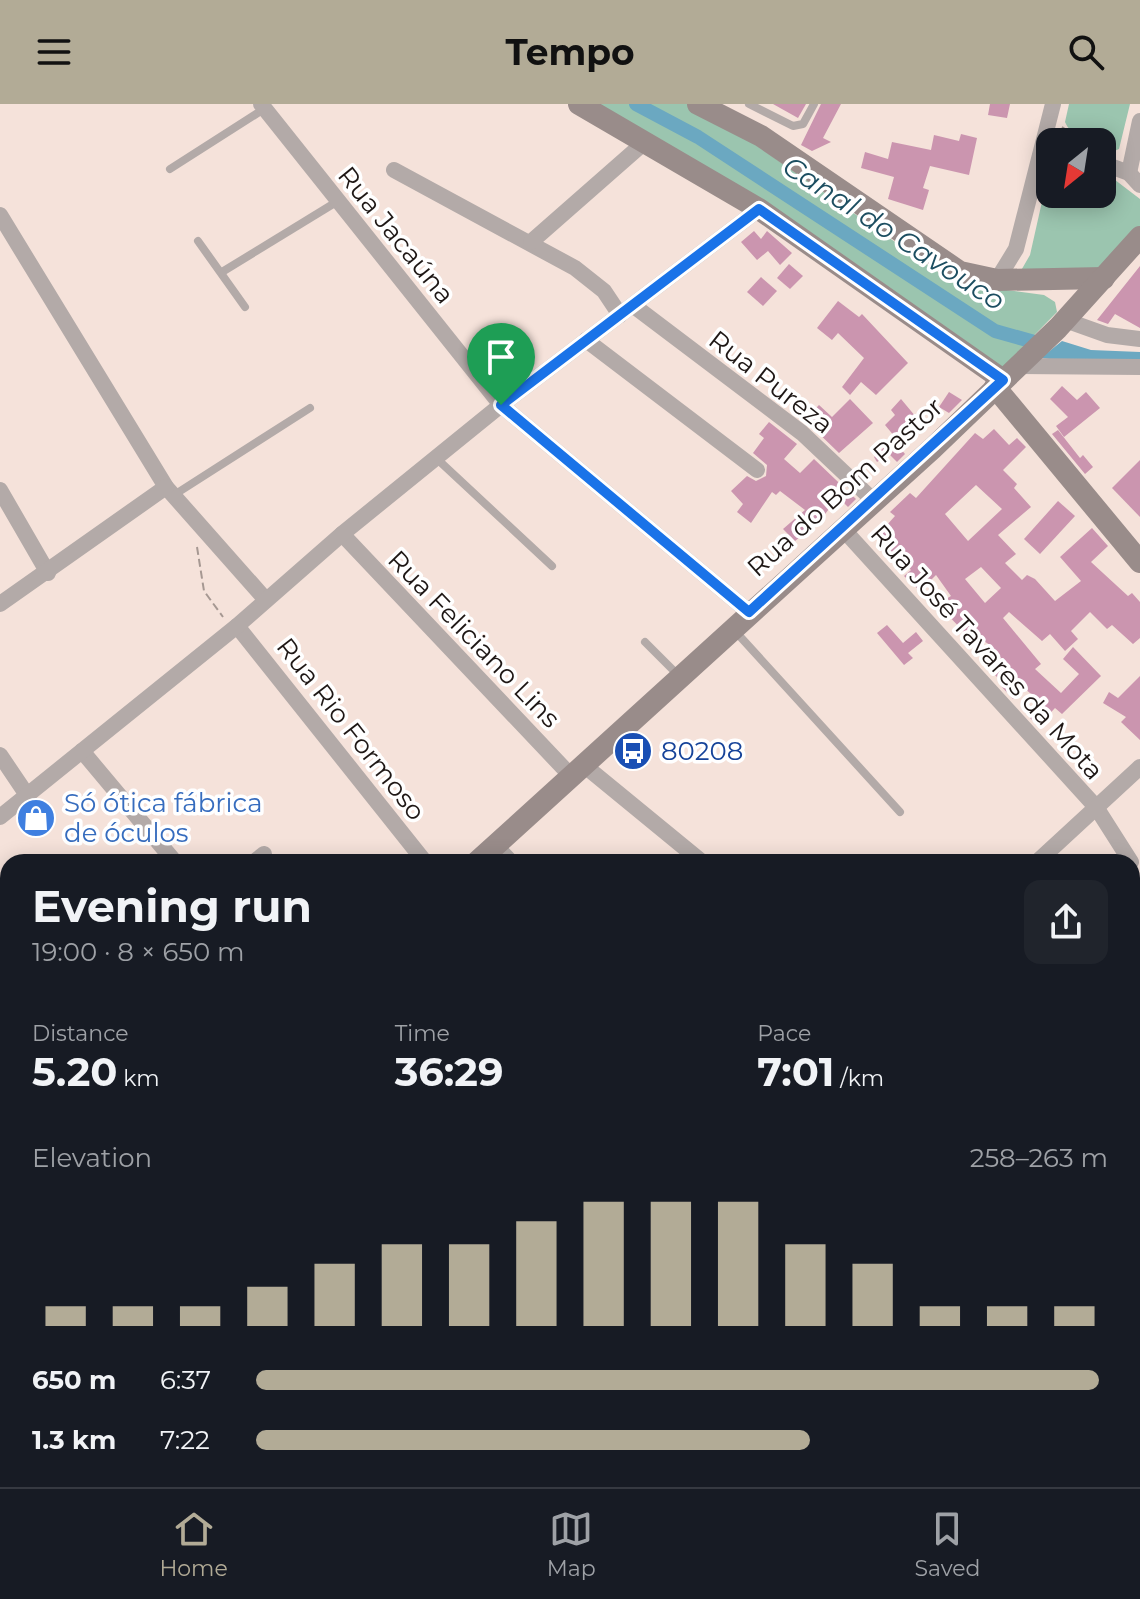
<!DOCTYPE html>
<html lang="en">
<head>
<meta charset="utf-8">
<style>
  body { margin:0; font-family:Montserrat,sans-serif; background:#20242c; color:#f1f3f6; height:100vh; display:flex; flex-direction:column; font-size:30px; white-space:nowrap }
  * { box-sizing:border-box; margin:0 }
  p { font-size:26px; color:#9ea1a6 }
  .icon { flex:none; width:44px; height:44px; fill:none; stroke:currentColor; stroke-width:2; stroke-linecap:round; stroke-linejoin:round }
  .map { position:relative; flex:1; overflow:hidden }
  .details { position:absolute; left:0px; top:750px; width:1140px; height:634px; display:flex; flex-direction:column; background:#171b24; border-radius:24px 24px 0 0; box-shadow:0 4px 20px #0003 }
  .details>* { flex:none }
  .needle { width:52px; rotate:210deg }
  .controls { position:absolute; left:1036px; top:24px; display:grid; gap:16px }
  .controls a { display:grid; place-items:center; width:80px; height:80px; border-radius:16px; background:#171b24; box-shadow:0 4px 20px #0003; font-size:40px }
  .pin { position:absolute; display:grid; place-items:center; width:68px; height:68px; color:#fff; margin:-82px -34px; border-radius:50% 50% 50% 0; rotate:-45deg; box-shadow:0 0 8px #0007 }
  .pin .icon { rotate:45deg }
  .round { display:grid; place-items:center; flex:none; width:84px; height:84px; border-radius:16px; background:#20242c }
  .overview { display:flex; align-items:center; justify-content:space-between; height:136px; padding:0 32px }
  h1 { font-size:44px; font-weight:700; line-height:60px }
  .metrics { display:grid; grid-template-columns:repeat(3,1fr); gap:12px; height:136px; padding:8px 32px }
  .metrics div { display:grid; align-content:center }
  .metrics b { font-size:40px; font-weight:700 }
  .metrics small { font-size:22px; font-weight:400 }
  .metrics p { font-size:22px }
  .chart { height:224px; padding:16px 32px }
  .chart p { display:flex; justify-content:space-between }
  .chart svg { width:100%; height:144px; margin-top:8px; stroke:#b2ab96; stroke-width:6 }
  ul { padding:0 32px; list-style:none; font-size:26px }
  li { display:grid; grid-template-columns:128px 96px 1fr; align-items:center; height:60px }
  li i { height:20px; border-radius:10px; background:#b2ab96 }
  header { display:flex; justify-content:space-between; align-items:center; height:104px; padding:0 32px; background:#b2ab96; color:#111; font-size:36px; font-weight:700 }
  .dock { display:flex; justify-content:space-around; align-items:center; height:112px; border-top:2px solid #363941; background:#171b24; font-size:22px; color:#9ea1a6 }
  .dock a { display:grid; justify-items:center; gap:4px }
  .dock .current { color:#b2ab96 }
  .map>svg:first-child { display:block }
</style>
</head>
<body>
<header><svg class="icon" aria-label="menu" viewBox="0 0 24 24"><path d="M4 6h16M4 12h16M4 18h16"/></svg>Tempo<svg class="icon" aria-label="search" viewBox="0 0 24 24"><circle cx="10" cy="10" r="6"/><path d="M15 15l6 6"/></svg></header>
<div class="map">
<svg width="1140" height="1383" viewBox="0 0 1140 1383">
  <rect width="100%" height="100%" fill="#f5e2da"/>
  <polygon fill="#f0d6ca" points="0,1316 8,1329 8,1376 37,1376 41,1383 0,1383"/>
  <g fill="#ecd9c9">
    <polygon points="140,1376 191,1376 197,1383 133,1383"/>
    <polygon points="211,1376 376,1376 369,1383 203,1383"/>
  </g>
  <g fill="#9bc5af">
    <polygon points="587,0 688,0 743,32 954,179 1044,191 1055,198 1057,208 1002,264"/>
    <path d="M1069,0H1130L1119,45L1112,48L1102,44V38C1087,38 1071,32 1065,18Z"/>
    <polygon points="1050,62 1050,90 1102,90 1102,66 1140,95 1140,128 1106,169 1019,170 1030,151"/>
  </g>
  <polygon fill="#6ba8c1" points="1062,237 1091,246 1140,248 1140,261 1092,260 1041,254"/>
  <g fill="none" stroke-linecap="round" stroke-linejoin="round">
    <polyline stroke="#6ba8c1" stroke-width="14" points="636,0 698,33 995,227 1045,241"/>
  </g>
  <g fill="#cb95af" fill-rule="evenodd">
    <polygon points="773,0 806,0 798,14"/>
    <polygon points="821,0 841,0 823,34 831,38 812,47 801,41"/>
    <polygon points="990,0 1010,0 1007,14 988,11"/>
    <polygon points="961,30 977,34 969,71 930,62 923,84 929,86 923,106 888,95 894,73 861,64 865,48 888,55 892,38 931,46 934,31 959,37"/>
    <polygon points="754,127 761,135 767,127 792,149 780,161 768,147 757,156 741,138"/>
    <polygon points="789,160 803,172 790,185 777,174"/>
    <polygon points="1140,162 1140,224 1115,210 1108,220 1097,216"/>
    <polygon points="761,173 777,187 763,202 747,188"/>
    <polygon points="838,197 859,213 862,210 908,259 876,291 861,278 850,291 842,283 864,254 838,229 832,236 817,224"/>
    <polygon points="1062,282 1077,296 1086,288 1100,304 1064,333 1056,322 1068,313 1050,295"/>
    <polygon points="949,288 962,296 949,309 939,303"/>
    <polygon points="850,295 873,319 839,349 811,322 815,318 808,312 819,301 832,313"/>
    <polygon points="901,295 926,325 899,343 905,350 897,358 889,350 877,358 874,353 895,333 885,321 895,311 891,306"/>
    <polygon points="769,318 797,340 784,355 800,369 814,355 856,395 848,403 838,393 819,418 795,437 783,425 805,406 780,387 776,391 772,388 751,419 737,408 743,400 731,387 747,372 756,377 766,372 767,361 753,349 764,334 759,330"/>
    <path d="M994,325L1009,341L1017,334L1026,343L1003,366L1017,380L1014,384L1031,403L998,431L1016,450L1005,459L1022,476L1027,471L1035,475L1055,497L1081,477L1060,453L1092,424L1108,442L1091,458L1128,492L1132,489L1140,498V534L1133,540L1112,521L1107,525L1090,508L1071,527L1078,535L1065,547L1050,530L1042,537L1009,508L1003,514L1041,560L1035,565L1061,589L1079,570L1063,555L1073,543L1101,572L1062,610L1055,604L1038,622L1030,614L1043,600L1024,584L1013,595L1000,581L1002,578L989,565L1001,554L990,541L967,526L964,528L943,506L939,499L951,492L936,471L920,487L904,472L911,466L876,433L895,412L890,408L910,389L916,394L975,329L983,335ZM976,381L1002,405L968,437L945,410ZM981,463L1001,484L985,499L965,475Z"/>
    <polygon points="1058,326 1080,354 1083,351 1093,363 1085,370 1052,330"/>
    <polygon points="1140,356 1140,413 1112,384"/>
    <polygon points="1058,397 1075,412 1040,450 1024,435"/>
    <polygon points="887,521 903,539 916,528 923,537 908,549 913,554 904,561 877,529"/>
    <polygon points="1140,572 1140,636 1121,618 1126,613 1103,599 1109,588 1118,594"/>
  </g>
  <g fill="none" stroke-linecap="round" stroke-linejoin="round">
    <g stroke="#a69892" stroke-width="2" stroke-dasharray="8 4" stroke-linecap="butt">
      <polyline points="1062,23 1084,38"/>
      <polyline points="197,443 204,487 223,513"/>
    </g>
    <g stroke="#b3aaa8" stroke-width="8">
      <polyline points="749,0 793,22 803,20 814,0"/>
      <polyline points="170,65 264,5"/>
      <polyline points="198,137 245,203"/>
      <polyline points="222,168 338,97"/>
      <polyline points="436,354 552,462"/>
      <polyline points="174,391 310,304"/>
      <polyline points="735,527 900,708"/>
      <polyline points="645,538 678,571"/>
      <polyline points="0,1143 8,1154"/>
      <polyline points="0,1234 8,1247"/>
      <polyline points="0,1256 8,1269"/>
      <polyline points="73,1376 77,1383"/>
      <polyline points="86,1376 90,1383"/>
    </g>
    <g stroke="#b3aaa8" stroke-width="16">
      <polyline points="261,0 501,301 749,508"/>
      <polyline points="1102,59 1129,69 1140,81"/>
      <polyline points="394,66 575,164 604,187 620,211"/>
      <polyline points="1129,69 1140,17"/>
      <polyline points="0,111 166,383 266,496"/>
      <polyline points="531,138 646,37"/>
      <polyline points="997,176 1016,145 1053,0"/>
      <polyline points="634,202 802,329 874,397"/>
      <polyline points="1065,216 1107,231 1140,235"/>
      <polyline points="586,236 757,366"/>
      <polyline points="1019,262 1140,263"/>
      <polyline points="0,386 48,469"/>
      <polyline points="843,425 1096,703 1131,758"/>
      <polyline points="342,430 572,673"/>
      <polyline points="0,500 166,383"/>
      <polyline points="237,522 425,758"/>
      <polyline points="82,647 175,758"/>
      <polyline points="0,651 27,691"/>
      <polyline points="585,662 702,758"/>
      <polyline points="0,713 237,522 342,430 501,301 759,105"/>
      <polyline points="495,741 511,758"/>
      <polyline points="254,758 264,750"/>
      <polyline points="1037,758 1140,663"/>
      <polyline points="0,841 8,850"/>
      <polyline points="1132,921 1140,914"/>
      <polyline points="1132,1100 1140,1112"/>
      <polyline points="1132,1266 1140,1267"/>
      <polyline points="653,1376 658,1383"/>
      <polyline points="911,1376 915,1383"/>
      <polyline points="383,1383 390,1376"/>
      <polyline points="600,1383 609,1376"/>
      <polyline points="834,1383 843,1376"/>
    </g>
    <g stroke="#998c8a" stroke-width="22">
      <polyline points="579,0 759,105 1003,276"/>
      <polyline points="698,0 761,32 960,168 997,176 1104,174"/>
      <polyline points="995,283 1140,458"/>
      <polyline points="477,758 933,344 1058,224 1140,133"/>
      <polyline points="0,1192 8,1184"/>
      <polyline points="1132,1298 1140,1291"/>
      <polyline points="1027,1383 1035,1376"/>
    </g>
    <g stroke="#867774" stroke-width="24">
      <polyline points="0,1211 8,1224"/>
      <polyline points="0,1288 8,1301"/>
      <polyline points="53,1376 57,1383"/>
      <polyline points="103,1376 108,1383"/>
    </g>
    <g stroke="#766562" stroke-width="28">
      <polyline points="1132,1333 1140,1327"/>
      <polyline points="1132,1366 1140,1359"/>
      <polyline points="1068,1383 1077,1376"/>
      <polyline points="1110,1383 1119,1376"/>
    </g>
  </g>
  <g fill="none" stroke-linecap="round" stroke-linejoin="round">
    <g stroke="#fff" stroke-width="16">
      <polygon id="route" points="759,105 1003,276 749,508 501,301"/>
    </g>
    <use href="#route" stroke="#1a73e8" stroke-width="10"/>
  </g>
  <defs>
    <g id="bus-disc" transform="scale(2)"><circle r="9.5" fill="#1a4fb4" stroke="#fff"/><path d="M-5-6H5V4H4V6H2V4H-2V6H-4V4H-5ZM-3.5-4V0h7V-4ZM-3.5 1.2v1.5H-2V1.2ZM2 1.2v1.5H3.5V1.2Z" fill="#fff"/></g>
    <g id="shop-disc" transform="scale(2)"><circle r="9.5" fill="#3f7fe0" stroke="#fff"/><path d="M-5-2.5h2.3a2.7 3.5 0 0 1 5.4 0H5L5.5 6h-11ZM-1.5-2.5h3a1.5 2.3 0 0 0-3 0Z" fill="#fff"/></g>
  </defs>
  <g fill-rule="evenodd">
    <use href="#bus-disc" x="633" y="647"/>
    <use href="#shop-disc" x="36" y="714"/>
  </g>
  <g text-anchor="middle" stroke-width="7" stroke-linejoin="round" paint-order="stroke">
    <g font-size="26" fill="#1e1715" stroke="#fff">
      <text transform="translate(396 131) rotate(51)" y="9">Rua Jacaúna</text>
      <text transform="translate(771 278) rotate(38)" y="9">Rua Pureza</text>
      <text transform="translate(845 383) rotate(-42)" y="9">Rua do Bom Pastor</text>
      <text transform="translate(474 535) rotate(46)" y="9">Rua Feliciano Lins</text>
      <text transform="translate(987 548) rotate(48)" y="9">Rua José Tavares da Mota</text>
      <text transform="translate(351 625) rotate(52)" y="9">Rua Rio Formoso</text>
    </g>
    <g font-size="26" fill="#164399" stroke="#fff" text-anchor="start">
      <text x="661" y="656">80208</text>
    </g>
    <g font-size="26" fill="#366cbe" stroke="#fff" text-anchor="start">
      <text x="64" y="708">Só ótica fábrica<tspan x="64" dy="30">de óculos</tspan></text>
    </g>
    <g font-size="28" font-style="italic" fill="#1c4e61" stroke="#fff">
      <text transform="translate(894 129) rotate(33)" y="10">Canal do Cavouco</text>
    </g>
  </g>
</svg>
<div class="controls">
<a><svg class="needle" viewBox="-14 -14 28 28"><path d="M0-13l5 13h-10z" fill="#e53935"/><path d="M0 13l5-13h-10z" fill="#9ea1a6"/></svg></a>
</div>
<div class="pin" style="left:501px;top:301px;background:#1e9e55"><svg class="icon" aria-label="arrive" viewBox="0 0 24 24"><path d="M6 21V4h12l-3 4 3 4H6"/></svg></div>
<section class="details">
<div class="overview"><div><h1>Evening run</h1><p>19:00 · 8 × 650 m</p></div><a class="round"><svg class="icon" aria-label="share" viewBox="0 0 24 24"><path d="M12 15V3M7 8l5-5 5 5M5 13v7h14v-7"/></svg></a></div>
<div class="metrics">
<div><p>Distance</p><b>5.20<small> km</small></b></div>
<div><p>Time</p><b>36:29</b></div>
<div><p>Pace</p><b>7:01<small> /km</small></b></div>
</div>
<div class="chart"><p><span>Elevation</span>258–263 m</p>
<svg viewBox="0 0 160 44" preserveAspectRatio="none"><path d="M5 44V38M15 44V38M25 44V38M35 44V32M45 44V25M55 44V19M65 44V19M75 44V12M85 44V6M95 44V6M105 44V6M115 44V19M125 44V25M135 44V38M145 44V38M155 44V38"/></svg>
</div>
<ul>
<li><b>650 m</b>6:37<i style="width:99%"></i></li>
<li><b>1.3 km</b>7:22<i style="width:65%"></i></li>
</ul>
</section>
</div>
<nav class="dock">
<a class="current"><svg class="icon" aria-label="home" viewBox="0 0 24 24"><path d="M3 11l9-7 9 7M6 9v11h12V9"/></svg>Home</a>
<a><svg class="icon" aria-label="map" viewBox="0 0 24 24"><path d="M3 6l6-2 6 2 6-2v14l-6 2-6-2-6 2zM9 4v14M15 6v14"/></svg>Map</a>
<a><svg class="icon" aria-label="saved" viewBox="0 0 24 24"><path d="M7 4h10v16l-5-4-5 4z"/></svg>Saved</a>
</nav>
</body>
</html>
